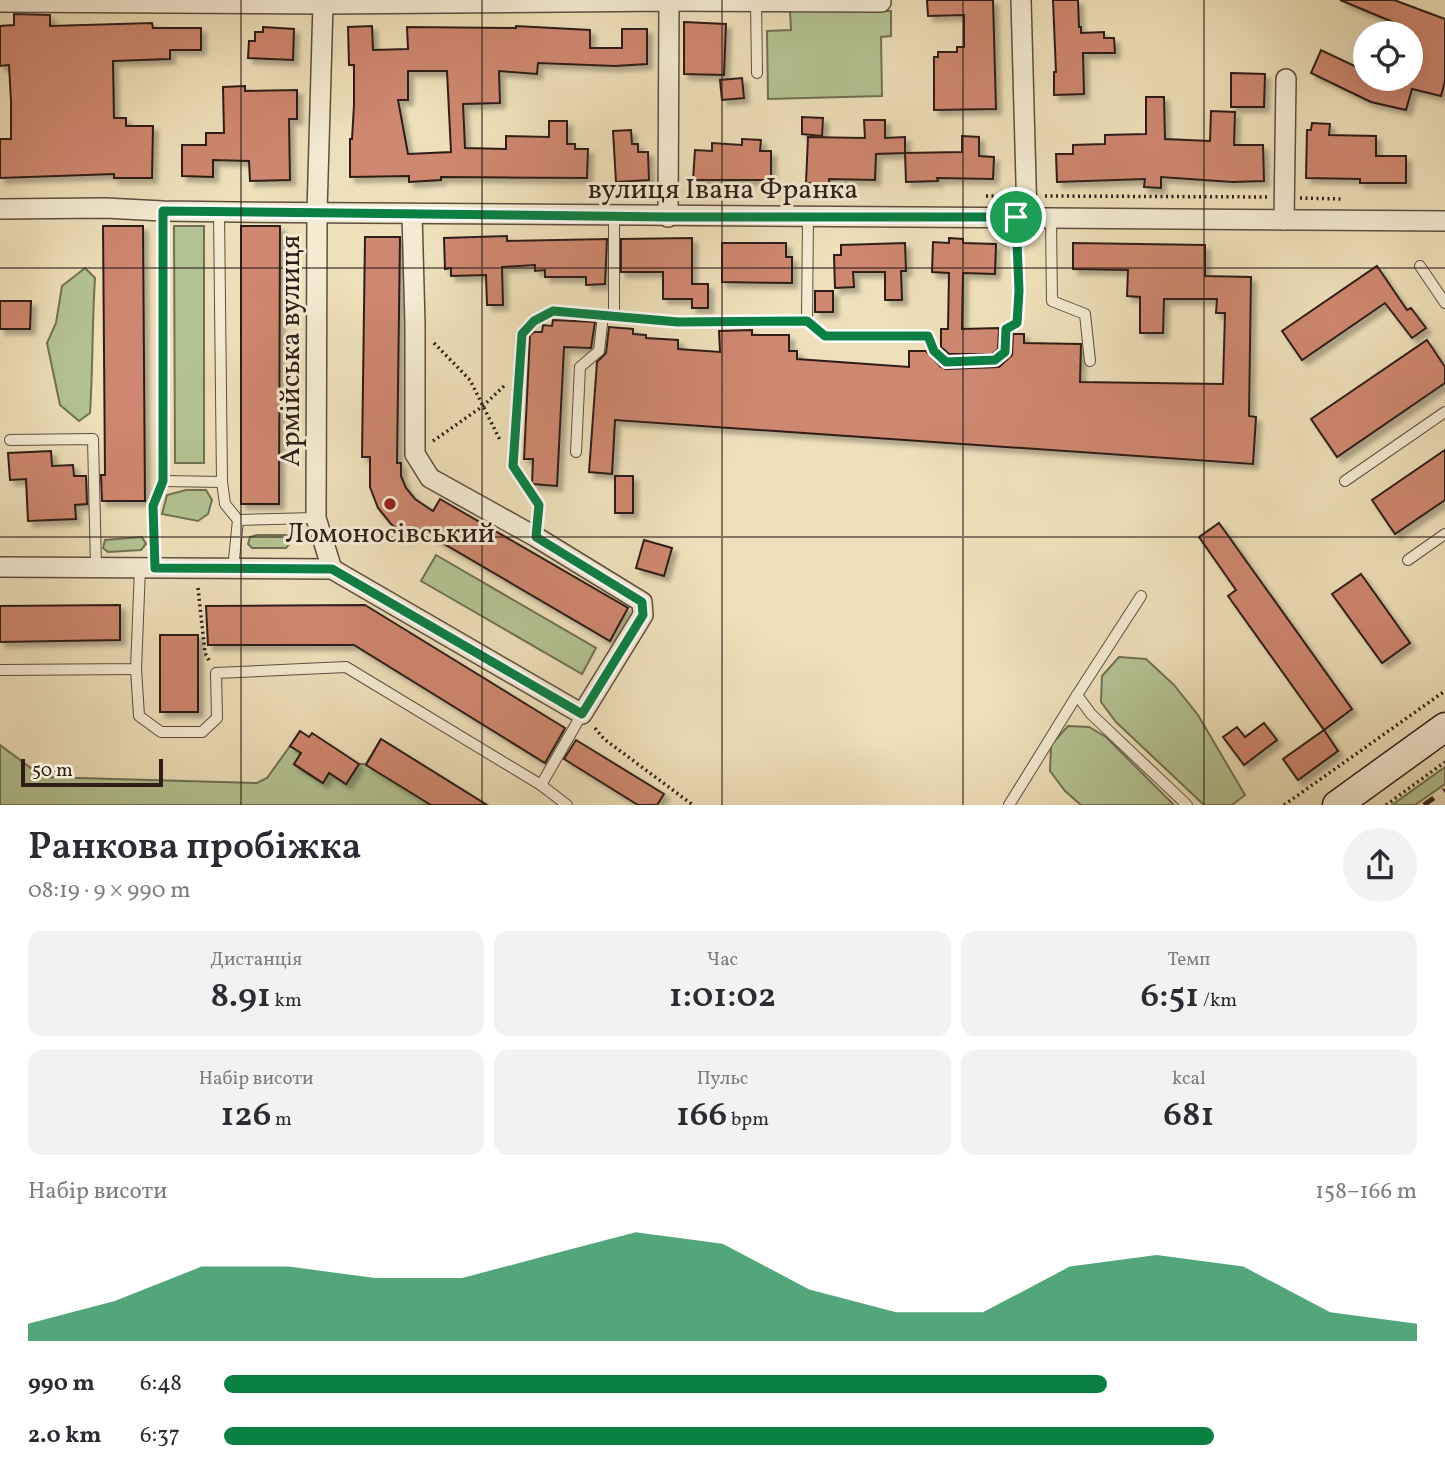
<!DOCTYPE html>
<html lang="uk">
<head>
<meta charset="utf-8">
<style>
  body { margin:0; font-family:Vollkorn,serif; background:#f2f2f3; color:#2b2b33; height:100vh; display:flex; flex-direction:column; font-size:26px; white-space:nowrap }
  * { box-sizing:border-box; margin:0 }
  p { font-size:23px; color:#7c7c81 }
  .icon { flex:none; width:38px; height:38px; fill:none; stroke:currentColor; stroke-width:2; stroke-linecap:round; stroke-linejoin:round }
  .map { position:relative; height:805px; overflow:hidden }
  .details { display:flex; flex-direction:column; background:#fff; flex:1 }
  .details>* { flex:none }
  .controls { position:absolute; left:1353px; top:21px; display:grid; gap:14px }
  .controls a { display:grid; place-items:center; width:70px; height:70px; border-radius:50%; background:#fff; box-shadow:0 7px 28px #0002; font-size:35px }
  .scale { position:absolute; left:21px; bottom:18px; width:142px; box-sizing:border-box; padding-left:7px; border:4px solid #2e1e17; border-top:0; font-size:19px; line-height:24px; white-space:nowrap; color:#2e1e17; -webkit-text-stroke:5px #f4ebd2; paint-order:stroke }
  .pin { position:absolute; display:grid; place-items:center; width:60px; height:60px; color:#fff; margin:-30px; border:4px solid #fff; border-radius:50%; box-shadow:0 2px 7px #0007 }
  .round { display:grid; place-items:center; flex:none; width:74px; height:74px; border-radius:37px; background:#f2f2f3 }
  .head { display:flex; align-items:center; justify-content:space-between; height:119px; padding:0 28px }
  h1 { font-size:38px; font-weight:600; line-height:52px }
  .stats { display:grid; grid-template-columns:repeat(3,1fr); gap:10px; height:119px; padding:7px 28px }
  .stats div { display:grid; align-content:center; border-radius:14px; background:#f2f2f3; text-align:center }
  .stats b { font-size:35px; font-weight:600 }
  .stats small { font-size:19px; font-weight:400 }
  .stats p { font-size:19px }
  .chart { height:196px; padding:14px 28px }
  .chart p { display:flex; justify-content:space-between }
  .chart svg { width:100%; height:126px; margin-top:7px; fill:#0b8043; opacity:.7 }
  ul { padding:0 28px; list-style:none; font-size:23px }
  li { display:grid; grid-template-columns:112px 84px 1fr; align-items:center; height:52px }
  li i { height:18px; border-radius:9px; background:#0b8043 }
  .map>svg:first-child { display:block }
</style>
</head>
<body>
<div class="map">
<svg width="1445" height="805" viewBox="0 0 1445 805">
  <defs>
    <filter id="shadow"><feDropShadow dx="5" dy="5" stdDeviation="2" flood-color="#0004"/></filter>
  </defs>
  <rect width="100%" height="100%" fill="#eee0ba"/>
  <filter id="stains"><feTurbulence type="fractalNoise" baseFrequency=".00286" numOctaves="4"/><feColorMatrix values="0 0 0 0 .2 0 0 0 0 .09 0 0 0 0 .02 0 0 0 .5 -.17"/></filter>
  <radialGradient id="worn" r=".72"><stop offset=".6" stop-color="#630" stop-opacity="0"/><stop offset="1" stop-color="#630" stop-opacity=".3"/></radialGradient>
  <g fill="#b4c393" stroke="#717055" stroke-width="2">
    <polygon points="790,11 891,11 891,36 881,37 882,96 768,99 767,31 791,30"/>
    <polygon points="174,226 204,226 204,463 175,463"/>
    <path d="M85,268L95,278C92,323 93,368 90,413L79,421L60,405L47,343L56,323L62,286Z"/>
    <polygon points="186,490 206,490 212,500 208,514 198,521 162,514 167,495"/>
    <polygon points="257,535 287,535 291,542 286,548 252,548 248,544 250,537"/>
    <polygon points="142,537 146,544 141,550 108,552 103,548 105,540"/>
    <polygon points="436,555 596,648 582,674 421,581"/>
    <polygon points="1119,657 1146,659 1174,685 1198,715 1245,795 1232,805 1204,805 1116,722 1101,702 1102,676"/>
    <polygon points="1068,726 1089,727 1106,737 1174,805 1081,805 1065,791 1050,771 1051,745"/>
    <polygon points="381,739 487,805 0,805 0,745 43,777 257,783 267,778 290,746 301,753 294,765 322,783 329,773 346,784 359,764 366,764"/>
    <polygon points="1445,767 1445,784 1415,805 1392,805"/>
  </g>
  <g fill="#ce876f" stroke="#2e1e17" stroke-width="2" fill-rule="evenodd" filter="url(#shadow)">
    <polygon points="927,0 993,0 996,109 934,110 934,57 938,57 938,52 957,52 957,47 964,47 964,15 928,16"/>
    <polygon points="1053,0 1078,0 1079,27 1081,27 1081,33 1104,32 1104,38 1114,38 1115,53 1083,53 1084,94 1054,95 1054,72 1056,72"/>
    <polygon points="1340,0 1394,0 1445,19 1445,81 1441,96 1412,89 1406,110 1371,102 1311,73 1321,50 1365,71 1365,79 1410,79 1410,33 1399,33 1400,25"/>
    <polygon points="14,14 50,15 50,26 152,23 153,28 201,28 201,50 170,50 170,59 113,61 114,118 126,118 126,126 153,126 152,178 114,178 114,174 0,178 0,139 11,139 11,101 9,65 0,66 0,26 14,25"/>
    <polygon points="684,22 726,24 724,75 684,74"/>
    <path d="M372,26L373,50L408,49L407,27L516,28V26L590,30V48H622V29H647V64L615,66L538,63L537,74L499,71L500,103L463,104L465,148L506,149V136L549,137V121H567V144H575V149H588L587,178L441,177V180L409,182V176L350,177V139H352L354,105V65H349L348,27ZM408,71H447L451,152L408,154L398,100H408Z"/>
    <polygon points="263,27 294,29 293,60 248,58 249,41 255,41 255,32 263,32"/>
    <polygon points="1231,73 1265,74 1264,107 1231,107"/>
    <polygon points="742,78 744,98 722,100 720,80"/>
    <polygon points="245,86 245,91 297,90 297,119 289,119 290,180 250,181 249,161 213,160 213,177 182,176 182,145 206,145 206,133 224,133 223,87"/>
    <polygon points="1146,97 1164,97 1165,139 1210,141 1211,111 1235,112 1234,145 1263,145 1264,181 1232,182 1161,177 1161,188 1144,187 1145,179 1057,182 1056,154 1073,154 1073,145 1105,144 1105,135 1146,134"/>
    <polygon points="802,117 823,118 822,136 802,134"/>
    <polygon points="864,120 885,120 885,138 905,137 905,153 876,154 875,180 829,179 829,184 806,183 808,137 865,138"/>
    <polygon points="1312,123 1330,124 1329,135 1376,136 1376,156 1406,156 1406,183 1360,183 1360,179 1306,178 1307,130 1311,130"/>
    <polygon points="631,130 632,144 638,144 638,152 648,152 649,180 616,182 613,131"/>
    <polygon points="962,136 979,137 979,156 994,157 993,179 937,178 938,181 906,182 905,153 962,152"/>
    <polygon points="742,139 761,140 760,151 771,151 771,180 693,180 695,150 712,151 712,143 742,145"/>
    <polygon points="103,226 143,226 145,501 102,501 101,475 105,475"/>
    <polygon points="241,226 280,226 279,504 241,504"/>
    <polygon points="507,236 507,241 607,239 605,284 586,285 586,277 545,277 545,270 535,271 535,265 502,267 503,305 487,305 486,275 451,276 451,268 445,269 444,238"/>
    <polygon points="365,237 400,237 397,463 401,463 401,476 406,488 415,499 433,511 440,499 628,608 610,641 415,527 409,538 391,524 378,508 370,487 370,457 362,457"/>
    <polygon points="692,238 692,284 708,284 708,308 692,308 692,299 663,299 663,272 621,272 621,239"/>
    <polygon points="949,238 963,239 963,243 996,244 995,274 963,273 962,329 999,328 998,349 992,354 949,354 941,347 941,329 948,329 949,273 932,272 933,242 949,243"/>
    <polygon points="722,243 786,243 786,257 792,257 792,283 722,282"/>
    <polygon points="905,243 906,271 901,271 902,300 885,300 885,272 853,272 854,287 835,288 834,255 841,255 841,245"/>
    <polygon points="1073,243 1205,245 1205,276 1251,277 1249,416 1256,417 1253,464 615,420 612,474 589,472 597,362 606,353 609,327 633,329 633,334 646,335 646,338 678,340 678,349 720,352 719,331 752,330 752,335 789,335 789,351 797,351 797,359 909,367 909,351 926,351 941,367 946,369 999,367 1012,355 1013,334 1024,334 1024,343 1081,344 1080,382 1223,384 1225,313 1216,313 1217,299 1164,299 1163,333 1140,333 1140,297 1127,296 1128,270 1073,269"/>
    <polygon points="1377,266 1407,310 1411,308 1426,328 1412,338 1385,303 1302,360 1282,331"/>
    <rect x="815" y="291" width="18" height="21"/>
    <polygon points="0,301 31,301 30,329 0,329"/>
    <polygon points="553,320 595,322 591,348 564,347 557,486 532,484 533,459 524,459 530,335 534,332 542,332 543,325 552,326"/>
    <polygon points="1427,340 1445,367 1445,383 1337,457 1311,419"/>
    <polygon points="1445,450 1445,500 1395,534 1372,500"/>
    <polygon points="51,451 52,466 73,465 74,476 86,476 87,504 75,505 76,519 28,521 26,479 10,480 8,453"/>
    <rect x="615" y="476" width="18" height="37"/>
    <polygon points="1219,523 1352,709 1324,730 1228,596 1236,590 1199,537"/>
    <polygon points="644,540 672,548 664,576 636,568"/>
    <polygon points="1361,574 1410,643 1382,663 1332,594"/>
    <polygon points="120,605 120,640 0,642 0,606"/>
    <polygon points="365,605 565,728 545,763 354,645 208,645 206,606"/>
    <rect x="160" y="635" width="38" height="77"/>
    <polygon points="1264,723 1277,740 1244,765 1223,737 1237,727 1245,737"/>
    <polygon points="1324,730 1338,751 1298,780 1283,759"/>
    <polygon points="300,731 309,737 312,733 359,764 346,784 329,773 323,783 294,764 301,753 290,746"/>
    <polygon points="381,739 487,805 431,805 366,765"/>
    <polygon points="576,740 664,794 657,805 638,805 564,759"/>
  </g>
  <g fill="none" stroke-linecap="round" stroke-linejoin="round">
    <g stroke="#5e4e40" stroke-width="12">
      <g id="lane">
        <polyline points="756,1 757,73"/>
        <polyline points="219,212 222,482 225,504 238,520"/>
        <polyline points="614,216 614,316"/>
        <polyline points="1051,218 1052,301 1085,314 1090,361"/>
        <polyline points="1420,266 1445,303"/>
        <polyline points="807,321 825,336 928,336 934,351 946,362 995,361 1005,352 1006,329 1017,323 1019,291 1016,217"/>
        <polyline points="10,440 93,439 96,567"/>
        <polyline points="576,452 580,367 599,351 603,315"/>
        <polyline points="513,466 521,334 534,321 553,311 678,322 807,321 808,216"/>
        <polyline points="163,481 222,482"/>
        <polyline points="1345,481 1445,412"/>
        <polyline points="1408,560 1445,534"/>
        <polyline points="155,568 153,506 163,481 163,211"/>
        <polyline points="233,569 238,520 316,518"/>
        <polyline points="136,669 139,716 161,732 202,732 217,718 216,673 346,667 541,785 567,805"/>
        <polyline points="0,670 136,669 140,568"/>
        <polyline points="1077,695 1141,596"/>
        <polyline points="541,785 582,714"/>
        <polyline points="1009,805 1077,695 1091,714 1187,805"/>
      </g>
    </g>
    <g stroke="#5e4e40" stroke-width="22">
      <g id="street">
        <polyline points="1021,0 1027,217"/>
        <polyline points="669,1 881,2"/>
        <polyline points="0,2 323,4 669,1 668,217"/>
        <polyline points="323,4 317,212 316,518 332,569"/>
        <path d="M0,209L105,208L163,211C590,217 1017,216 1445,221"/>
        <polyline points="1284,220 1286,79"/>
        <polyline points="0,567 332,569 582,714 643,615 642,602 536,537 430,478 415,454 415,324 412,214"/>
      </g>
    </g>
    <g stroke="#2e1e17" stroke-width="31">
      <polyline id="secondary" points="1337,805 1445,727"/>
    </g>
    <g stroke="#2e1e17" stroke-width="3.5" stroke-dasharray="2 3.5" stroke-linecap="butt">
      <polyline points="986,196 1009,196"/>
      <polyline points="1045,196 1268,197"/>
      <polyline points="1300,198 1342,199"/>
      <polyline points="434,343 470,380 500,440"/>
      <polyline points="433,441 483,406 504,386"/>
      <polyline points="521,477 539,505 538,516"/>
      <polyline points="198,588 205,653 210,662"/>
      <polyline points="595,728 604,739 693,805"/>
      <polyline points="1284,805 1445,691"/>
      <polyline points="1386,805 1445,762"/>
    </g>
    <use href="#lane" stroke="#f4ebd2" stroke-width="10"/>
    <use href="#street" stroke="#f4ebd2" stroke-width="19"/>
    <use href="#secondary" stroke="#f4ebd2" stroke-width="28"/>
    <polyline stroke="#2e1e17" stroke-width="5" stroke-dasharray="12 12" stroke-linecap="butt" points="1424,805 1445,790"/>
  </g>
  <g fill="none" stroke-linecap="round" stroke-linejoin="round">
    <g stroke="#fff" stroke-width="14">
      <polygon id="route" points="163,211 668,217 1016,217 1019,291 1017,323 1006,329 1005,352 995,360 946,362 934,351 928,336 825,336 807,321 678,322 553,311 534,321 522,334 513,466 539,505 536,537 642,602 643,615 582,714 332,569 155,568 153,506 163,481"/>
    </g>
    <use href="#route" stroke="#0b8043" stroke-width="9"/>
  </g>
  <path fill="none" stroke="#2e1e17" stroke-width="2" stroke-opacity="0.55" d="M241,0V805M482,0V805M722,0V805M963,0V805M1204,0V805M0,268H1445M0,537H1445"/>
  <circle fill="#8f2418" stroke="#f4ebd2" stroke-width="2.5" cx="390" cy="504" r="7"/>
  <g text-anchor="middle" stroke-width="6" stroke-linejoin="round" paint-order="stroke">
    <g font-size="28" fill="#2e1e17" stroke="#f4ebd2">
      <text x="723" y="198">вулиця Івана Франка</text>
      <text transform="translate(289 351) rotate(-90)" y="10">Армійська вулиця</text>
    </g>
    <g font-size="28" fill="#2e1e17" stroke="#f4ebd2">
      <text x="390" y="542">Ломоносівський</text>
    </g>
  </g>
  <rect width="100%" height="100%" filter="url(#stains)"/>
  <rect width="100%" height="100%" fill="url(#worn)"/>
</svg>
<div class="controls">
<a><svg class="icon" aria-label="locate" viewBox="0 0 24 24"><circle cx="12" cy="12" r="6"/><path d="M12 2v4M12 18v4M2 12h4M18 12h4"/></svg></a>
</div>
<div class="scale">50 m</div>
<div class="pin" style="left:1016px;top:217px;background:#1e9e55"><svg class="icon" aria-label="arrive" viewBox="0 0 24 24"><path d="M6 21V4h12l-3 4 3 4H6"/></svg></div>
</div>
<section class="details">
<div class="head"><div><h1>Ранкова пробіжка</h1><p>08:19 · 9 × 990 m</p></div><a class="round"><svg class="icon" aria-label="share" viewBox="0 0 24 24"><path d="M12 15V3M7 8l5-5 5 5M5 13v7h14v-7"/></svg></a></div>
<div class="stats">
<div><p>Дистанція</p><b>8.91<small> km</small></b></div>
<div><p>Час</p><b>1:01:02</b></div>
<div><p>Темп</p><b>6:51<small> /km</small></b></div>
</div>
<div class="stats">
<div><p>Набір висоти</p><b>126<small> m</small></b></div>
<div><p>Пульс</p><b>166<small> bpm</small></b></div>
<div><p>kcal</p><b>681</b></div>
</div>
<div class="chart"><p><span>Набір висоти</span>158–166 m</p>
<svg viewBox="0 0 160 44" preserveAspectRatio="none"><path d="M0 44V38L10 30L20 18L30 18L40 22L50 22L60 14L70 6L80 10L90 26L100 34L110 34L120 18L130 14L140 18L150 34L160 38V44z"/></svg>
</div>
<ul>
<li><b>990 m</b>6:48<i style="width:74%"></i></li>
<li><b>2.0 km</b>6:37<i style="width:83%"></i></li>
</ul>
</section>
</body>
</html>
